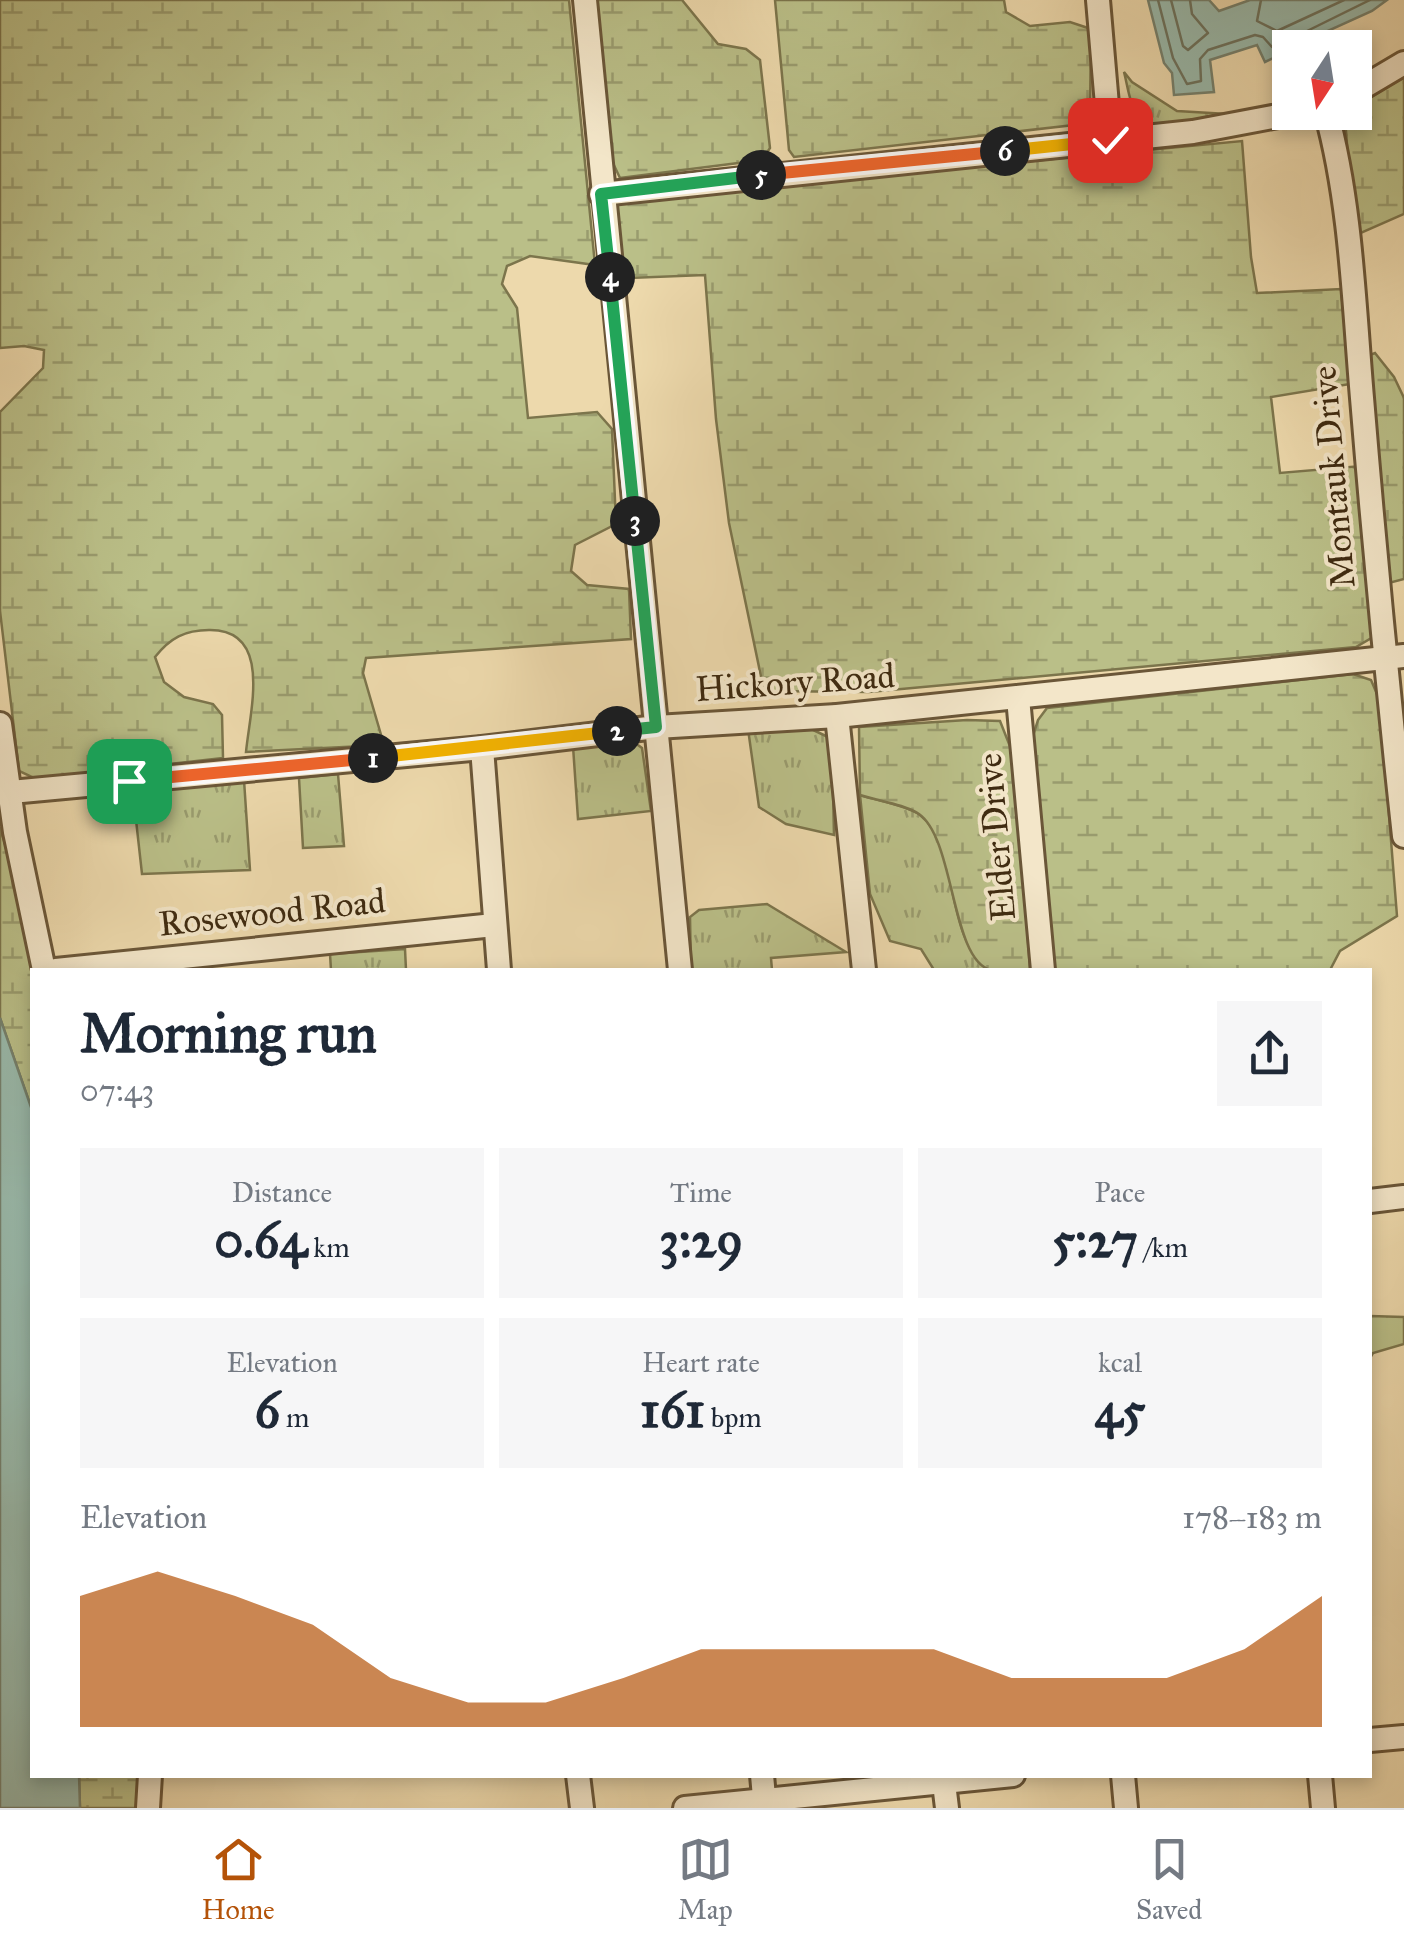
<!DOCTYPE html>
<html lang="en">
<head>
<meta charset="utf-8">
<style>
  body { margin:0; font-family:"IM FELL Great Primer",serif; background:#f6f6f7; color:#1f2937; height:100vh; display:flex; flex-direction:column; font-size:38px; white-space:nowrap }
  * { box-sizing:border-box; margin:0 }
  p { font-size:32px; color:#747a83 }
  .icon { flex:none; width:55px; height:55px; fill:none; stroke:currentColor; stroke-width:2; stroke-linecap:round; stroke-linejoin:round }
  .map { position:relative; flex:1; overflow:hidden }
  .drawer { position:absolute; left:30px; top:968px; width:1342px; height:810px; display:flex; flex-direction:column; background:#fff; border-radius:0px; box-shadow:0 5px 15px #0003 }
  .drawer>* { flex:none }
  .needle { width:65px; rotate:192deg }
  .controls { position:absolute; left:1272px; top:30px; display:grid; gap:20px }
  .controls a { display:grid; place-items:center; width:100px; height:100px; border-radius:0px; background:#fff; box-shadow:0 5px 15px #0003; font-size:50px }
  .pin { position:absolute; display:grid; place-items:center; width:85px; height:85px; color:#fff; margin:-42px; border-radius:20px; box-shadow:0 5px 15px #0006 }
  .km { position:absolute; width:50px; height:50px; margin:-25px; border-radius:50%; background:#222; color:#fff; font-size:28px; line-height:50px; text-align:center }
  .round { display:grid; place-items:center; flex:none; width:105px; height:105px; border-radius:0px; background:#f6f6f7 }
  .summary { display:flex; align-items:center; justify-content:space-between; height:170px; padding:0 50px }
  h1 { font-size:55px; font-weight:800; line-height:75px }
  .figures { display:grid; grid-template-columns:repeat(3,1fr); gap:15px; height:170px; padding:10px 50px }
  .figures div { display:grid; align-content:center; border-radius:0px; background:#f6f6f7; text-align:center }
  .figures b { font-size:50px; font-weight:800 }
  .figures small { font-size:28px; font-weight:400 }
  .figures p { font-size:28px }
  .chart { height:280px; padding:20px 50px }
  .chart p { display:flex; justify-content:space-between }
  .chart svg { width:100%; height:180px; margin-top:10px; fill:#b45309; opacity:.7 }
  .tabs { display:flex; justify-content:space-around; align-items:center; height:140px; border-top:2px solid #e0e1e3; background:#fff; font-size:28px; color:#747a83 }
  .tabs a { display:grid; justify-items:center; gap:5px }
  .tabs .selected { color:#b45309 }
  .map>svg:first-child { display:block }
</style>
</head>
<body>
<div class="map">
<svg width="1404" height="1808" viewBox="0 0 1404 1808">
  <defs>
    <pattern id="grass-tufts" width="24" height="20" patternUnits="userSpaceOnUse" patternTransform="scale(2.5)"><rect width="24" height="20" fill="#babf88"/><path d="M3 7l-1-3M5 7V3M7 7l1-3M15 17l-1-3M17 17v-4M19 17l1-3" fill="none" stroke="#999b6e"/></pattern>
    <pattern id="wetland-marsh" width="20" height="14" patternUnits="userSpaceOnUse" patternTransform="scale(2.5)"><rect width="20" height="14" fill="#babf88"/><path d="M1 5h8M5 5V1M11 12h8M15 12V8" fill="none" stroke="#999b6e"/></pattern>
  </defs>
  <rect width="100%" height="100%" fill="#edd9ac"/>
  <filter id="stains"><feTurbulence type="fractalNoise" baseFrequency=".002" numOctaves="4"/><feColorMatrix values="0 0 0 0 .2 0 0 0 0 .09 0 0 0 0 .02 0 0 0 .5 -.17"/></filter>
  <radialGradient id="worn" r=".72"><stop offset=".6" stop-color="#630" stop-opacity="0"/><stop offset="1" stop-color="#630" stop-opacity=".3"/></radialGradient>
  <g fill="url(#grass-tufts)" stroke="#7c754c" stroke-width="2.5">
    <path d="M1124,72L1132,82L1177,111L1228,114C1207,118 1155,133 1141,118C1129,106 1128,87 1124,72Z"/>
    <polygon points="809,728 828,737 832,746 834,835 786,824 759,807 748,729"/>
    <polygon points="631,740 642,748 651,811 578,819 573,746"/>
    <polygon points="338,774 344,846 303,848 299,778"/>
    <polygon points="244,780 250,870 142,874 135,811 142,790"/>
    <path d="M860,795C875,800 909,806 920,815C960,846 943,937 989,970H934L921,949L890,941L870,894Z"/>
    <polygon points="767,904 846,952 771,958 772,970 691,970 690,917 699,910"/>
    <polygon points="405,949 406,970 331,970 330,954"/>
    <polygon points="1370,1316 1404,1317 1404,1344 1373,1353 1370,1358"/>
  </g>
  <g fill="url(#wetland-marsh)" stroke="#7c754c" stroke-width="2.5">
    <path d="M0,0H569L595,265L530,256L507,266L502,284L517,308L528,418L597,412L612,429L616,524L575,545L571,571L587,585L629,589L631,639L366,658L363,673L384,745L246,752C250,710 273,629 209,630C185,630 170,638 155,657L164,682L184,697L213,704L222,715L223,758L36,779L19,771L0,611V412L43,368L44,350L24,346L0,348Z"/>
    <polygon points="595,0 682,0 718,44 746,49 760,60 770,148 762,160 620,178 611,159"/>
    <polygon points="775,0 1004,0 1006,12 1030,26 1070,22 1091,29 1090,113 1074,125 794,157 789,150"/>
    <polygon points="1404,77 1404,214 1354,236 1345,118 1355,112 1355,107"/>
    <polygon points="1242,141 1251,257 1257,293 1341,289 1350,384 1271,397 1280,473 1361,466 1373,637 1356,647 869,692 764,691 729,523 716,419 705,275 629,278 620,269 614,206 625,200"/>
    <polygon points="1375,353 1394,377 1404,398 1404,579 1385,584 1367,356"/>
    <polygon points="1353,674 1371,680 1380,701 1397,916 1340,951 1330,970 1053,970 1032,739 1038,720 1047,708"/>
    <path d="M967,720L1000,721L1015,759L1030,970C1018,970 1003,973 991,970C951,961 955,839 919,814C904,804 878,801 860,795L859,727Z"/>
    <polygon points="0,827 41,970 32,970 32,1110 0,1018"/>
    <polygon points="79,1775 141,1775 138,1808 80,1808"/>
  </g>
  <g fill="#99baac" stroke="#75816e" stroke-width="2.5">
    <polygon points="1148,0 1209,0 1219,11 1250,0 1387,0 1372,11 1290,48 1290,50 1265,62 1257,45 1210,60 1214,92 1174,95 1172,73 1164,63"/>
    <polygon points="0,1018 32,1110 32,1775 79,1775 80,1808 0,1808"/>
  </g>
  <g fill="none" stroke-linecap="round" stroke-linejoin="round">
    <g stroke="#6c725e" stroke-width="2.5">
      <polyline points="1158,0 1173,58 1187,84 1201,81 1200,59 1208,50 1255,35 1263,37 1272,47 1294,42 1301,34 1370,0"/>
      <polyline points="1171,0 1183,46 1188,50 1208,33 1192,14 1190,0"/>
      <polyline points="1261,0 1257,21 1277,31 1344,0"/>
    </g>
    <g stroke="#6a5638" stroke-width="28">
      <g id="minor">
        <polyline points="585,0 680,970"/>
        <polyline points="1098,0 1110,140"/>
        <polyline points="1355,92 1404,63"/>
        <path d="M1326,112C1351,202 1354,305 1362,398C1374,544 1388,690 1404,836"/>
        <polyline points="601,194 1193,132 1299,112"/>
        <polyline points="1018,698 1043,970"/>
        <polyline points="837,716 864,970"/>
        <polyline points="0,724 15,832 44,970"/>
        <polyline points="482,748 499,970"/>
        <polyline points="11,792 482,748 656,727 837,716 1404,656"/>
        <polyline points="56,970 494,925"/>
        <polyline points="1370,1201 1404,1197"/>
        <polyline points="1370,1740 1404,1737"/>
        <polyline points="578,1775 582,1808"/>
        <polyline points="762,1775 765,1808"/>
        <polyline points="943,1775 947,1808"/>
        <polyline points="1123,1775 1126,1808"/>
        <polyline points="1320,1775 1323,1808"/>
        <polyline points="148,1808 150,1775"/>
        <polyline points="685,1808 1013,1775"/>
      </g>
    </g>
    <use href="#minor" stroke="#f3e6c9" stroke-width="22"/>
  </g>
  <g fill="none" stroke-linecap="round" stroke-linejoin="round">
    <g stroke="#fff" stroke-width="20">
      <polyline id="split-1" points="129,781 373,758"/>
    </g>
    <g stroke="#fff" stroke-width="20">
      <polyline id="split-2" points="373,758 617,731"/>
    </g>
    <g stroke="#fff" stroke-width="20">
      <polyline id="split-3" points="617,731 656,727 635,521"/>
    </g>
    <g stroke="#fff" stroke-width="20">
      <polyline id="split-4" points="610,277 635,521"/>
    </g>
    <g stroke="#fff" stroke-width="20">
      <polyline id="split-5" points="610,277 601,194 761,175"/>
    </g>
    <g stroke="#fff" stroke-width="20">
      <polyline id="split-6" points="761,175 1005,151"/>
    </g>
    <g stroke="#fff" stroke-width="20">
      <polyline id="split-7" points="1005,151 1110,140"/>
    </g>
    <use href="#split-1" stroke="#f0652b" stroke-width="12"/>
    <use href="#split-2" stroke="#f5b400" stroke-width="12"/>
    <use href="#split-3" stroke="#22a559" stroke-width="12"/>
    <use href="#split-4" stroke="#22a559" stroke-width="12"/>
    <use href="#split-5" stroke="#22a559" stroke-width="12"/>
    <use href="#split-6" stroke="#f0652b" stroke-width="12"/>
    <use href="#split-7" stroke="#f5b400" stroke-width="12"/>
  </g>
  <g text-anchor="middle" stroke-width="8" stroke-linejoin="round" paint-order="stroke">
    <g font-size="35" fill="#3f2b11" stroke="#f3e6c9">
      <text transform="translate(1333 477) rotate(-95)" y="12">Montauk Drive</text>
      <text transform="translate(795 682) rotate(-4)" y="12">Hickory Road</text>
      <text transform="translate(996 837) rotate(-95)" y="12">Elder Drive</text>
      <text transform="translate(272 912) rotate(-6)" y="12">Rosewood Road</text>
    </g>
  </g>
  <rect width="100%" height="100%" filter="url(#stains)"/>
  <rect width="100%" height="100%" fill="url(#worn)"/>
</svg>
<div class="controls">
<a><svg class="needle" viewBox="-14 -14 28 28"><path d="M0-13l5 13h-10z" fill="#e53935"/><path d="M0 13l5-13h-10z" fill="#747a83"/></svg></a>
</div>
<div class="pin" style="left:129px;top:781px;background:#1e9e55"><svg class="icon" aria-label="arrive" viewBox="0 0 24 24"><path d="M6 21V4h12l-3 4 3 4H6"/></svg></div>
<div class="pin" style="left:1110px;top:140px;background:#d93025"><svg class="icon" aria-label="check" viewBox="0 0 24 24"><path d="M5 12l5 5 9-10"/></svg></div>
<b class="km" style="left:373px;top:758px">1</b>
<b class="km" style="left:617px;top:731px">2</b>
<b class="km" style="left:635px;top:521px">3</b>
<b class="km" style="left:610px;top:277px">4</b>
<b class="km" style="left:761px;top:175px">5</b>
<b class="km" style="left:1005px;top:151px">6</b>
<section class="drawer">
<div class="summary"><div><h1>Morning run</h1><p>07:43</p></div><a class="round"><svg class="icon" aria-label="share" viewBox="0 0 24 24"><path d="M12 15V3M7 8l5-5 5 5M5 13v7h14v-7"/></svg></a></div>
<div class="figures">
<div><p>Distance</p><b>0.64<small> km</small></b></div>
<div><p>Time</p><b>3:29</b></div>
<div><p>Pace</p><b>5:27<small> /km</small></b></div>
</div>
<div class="figures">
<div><p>Elevation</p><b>6<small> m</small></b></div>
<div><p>Heart rate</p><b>161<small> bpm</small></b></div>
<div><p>kcal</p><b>45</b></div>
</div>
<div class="chart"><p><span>Elevation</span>178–183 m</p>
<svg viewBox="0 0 160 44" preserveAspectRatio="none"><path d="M0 44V12L10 6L20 12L30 19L40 32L50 38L60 38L70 32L80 25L90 25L100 25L110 25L120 32L130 32L140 32L150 25L160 12V44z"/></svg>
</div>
</section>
</div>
<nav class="tabs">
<a class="selected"><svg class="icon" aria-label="home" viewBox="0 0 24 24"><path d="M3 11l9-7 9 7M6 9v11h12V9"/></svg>Home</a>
<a><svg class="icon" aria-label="map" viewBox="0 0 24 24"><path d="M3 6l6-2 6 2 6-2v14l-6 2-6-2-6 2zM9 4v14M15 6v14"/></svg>Map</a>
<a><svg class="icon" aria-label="saved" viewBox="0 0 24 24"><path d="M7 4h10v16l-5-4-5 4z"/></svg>Saved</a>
</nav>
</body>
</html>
